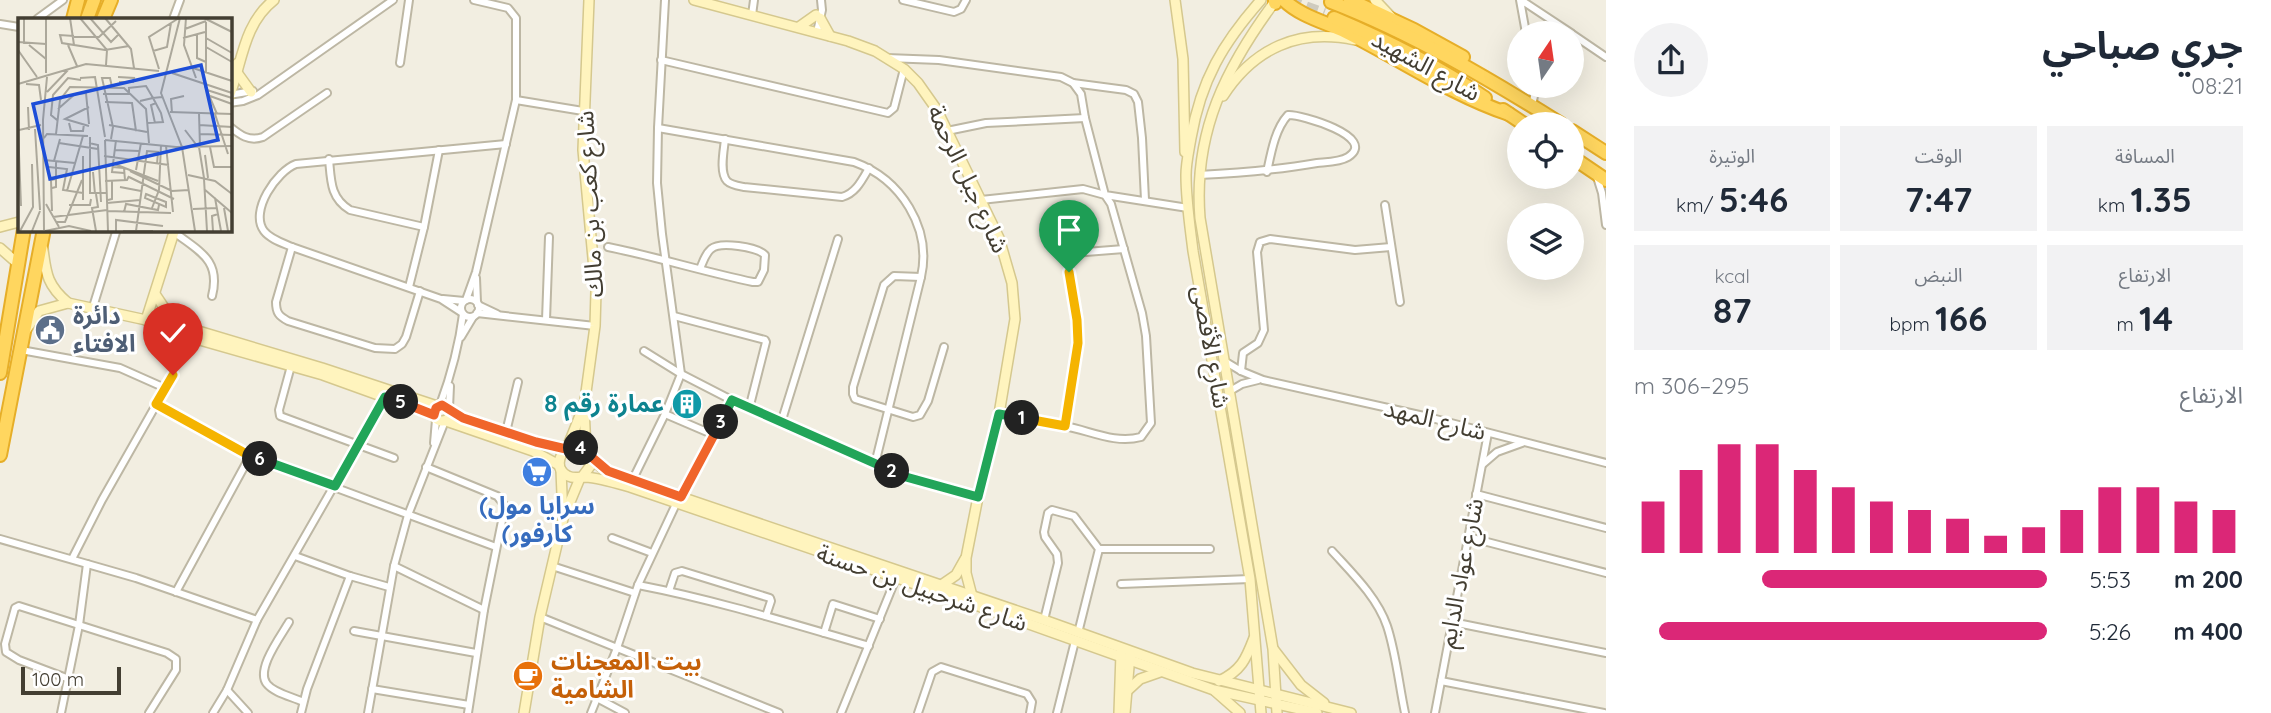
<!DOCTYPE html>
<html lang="ar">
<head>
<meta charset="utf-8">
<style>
  body { margin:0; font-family:Quicksand,"Noto Sans Arabic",sans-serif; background:#f2f2f3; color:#1f2937; direction:rtl; height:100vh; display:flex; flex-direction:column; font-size:26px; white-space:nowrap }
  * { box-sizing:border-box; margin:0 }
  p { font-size:23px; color:#747a83 }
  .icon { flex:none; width:38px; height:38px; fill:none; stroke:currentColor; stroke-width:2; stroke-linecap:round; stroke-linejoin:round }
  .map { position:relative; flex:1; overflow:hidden; direction:ltr }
  .drawer { display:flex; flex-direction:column; background:#fff; width:665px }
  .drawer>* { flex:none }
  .needle { width:46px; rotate:13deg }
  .fabs { position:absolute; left:1507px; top:21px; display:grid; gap:14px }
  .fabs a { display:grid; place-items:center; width:77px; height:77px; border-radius:50%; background:#fff; box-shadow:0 7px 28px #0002; font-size:35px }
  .scale { position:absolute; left:21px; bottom:18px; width:100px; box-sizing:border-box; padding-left:7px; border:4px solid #433e32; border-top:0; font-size:19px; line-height:24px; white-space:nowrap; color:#433e32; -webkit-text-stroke:5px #fff; paint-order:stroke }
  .pin { position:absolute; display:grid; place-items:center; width:60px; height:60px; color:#fff; margin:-72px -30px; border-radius:50% 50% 50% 0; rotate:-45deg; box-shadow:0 0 7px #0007 }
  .pin .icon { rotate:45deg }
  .km { position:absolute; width:35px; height:35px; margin:-18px; border-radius:50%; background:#222; color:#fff; font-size:19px; line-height:35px; text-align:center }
  .round { display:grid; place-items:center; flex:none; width:74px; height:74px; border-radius:37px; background:#f2f2f3 }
  .overview { display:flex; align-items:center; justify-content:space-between; height:119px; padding:0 28px }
  h1 { font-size:38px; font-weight:700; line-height:52px }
  .stats { display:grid; grid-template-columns:repeat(3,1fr); gap:10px; height:119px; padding:7px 28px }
  .stats div { display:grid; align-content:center; border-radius:0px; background:#f2f2f3; text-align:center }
  .stats b { font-size:35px; font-weight:700 }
  .stats small { font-size:19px; font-weight:400 }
  .stats p { font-size:19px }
  .chart { height:196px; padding:14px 28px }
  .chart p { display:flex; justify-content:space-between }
  .chart svg { width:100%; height:126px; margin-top:7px; stroke:#db2777; stroke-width:6 }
  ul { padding:0 28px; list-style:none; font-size:23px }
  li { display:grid; grid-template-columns:112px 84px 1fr; align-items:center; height:52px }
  li i { height:18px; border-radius:9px; background:#db2777 }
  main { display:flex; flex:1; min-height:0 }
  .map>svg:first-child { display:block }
</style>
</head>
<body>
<main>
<section class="drawer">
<div class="overview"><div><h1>جري صباحي</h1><p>08:21</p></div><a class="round"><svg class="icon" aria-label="share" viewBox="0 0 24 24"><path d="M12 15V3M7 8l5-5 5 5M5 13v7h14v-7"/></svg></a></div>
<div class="stats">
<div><p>المسافة</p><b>1.35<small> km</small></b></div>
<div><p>الوقت</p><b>7:47</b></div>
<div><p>الوتيرة</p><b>5:46<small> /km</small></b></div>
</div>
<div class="stats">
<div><p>الارتفاع</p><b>14<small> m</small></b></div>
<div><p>النبض</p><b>166<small> bpm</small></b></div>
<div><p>kcal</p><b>87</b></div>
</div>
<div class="chart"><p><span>الارتفاع</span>295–306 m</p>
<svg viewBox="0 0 160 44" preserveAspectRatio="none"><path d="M5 44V26M15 44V15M25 44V6M35 44V6M45 44V15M55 44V21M65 44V26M75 44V29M85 44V32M95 44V38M105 44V35M115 44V29M125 44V21M135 44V21M145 44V26M155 44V29"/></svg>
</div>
<ul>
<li><b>200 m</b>5:53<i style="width:69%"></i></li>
<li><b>400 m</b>5:26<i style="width:94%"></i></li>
</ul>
</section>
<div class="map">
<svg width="1606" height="713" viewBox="0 0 1606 713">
  <rect width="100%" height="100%" fill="#f2eee1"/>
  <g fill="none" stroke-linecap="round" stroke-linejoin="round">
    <polyline stroke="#cfcbbe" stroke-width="12" stroke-dasharray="12 6" stroke-linecap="butt" points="1289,1 1324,14"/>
    <g stroke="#bdb7a4" stroke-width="10">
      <g id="street">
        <polyline points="903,0 954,12 961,9 966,0"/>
        <polyline points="1520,0 1526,33"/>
        <polyline points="1521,0 1571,33"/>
        <polyline points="752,15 754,0"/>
        <polyline points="37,19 63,0"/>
        <polyline points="173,19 180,0"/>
        <polyline points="0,24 19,27"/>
        <polyline points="817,32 822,10 821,0"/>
        <polyline points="1572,34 1606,57"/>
        <polyline points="887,58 939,60 1061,77 1073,83 1081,94 1085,118 1105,195 1188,208"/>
        <polyline points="661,60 888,113 894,108 904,69"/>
        <polyline points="400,63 409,0"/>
        <polyline points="1073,83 1126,90 1134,94 1138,102 1142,138 1145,200"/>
        <polyline points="229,95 253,91"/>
        <polyline points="516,100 583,111"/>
        <polyline points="229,103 243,101 258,95 393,0"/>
        <polyline points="1532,106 1536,86"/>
        <path d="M229,126C240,135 249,142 263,137L327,93"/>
        <path d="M658,128L854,162C901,179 932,228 921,277L875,464"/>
        <polyline points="947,131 986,123 1085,118"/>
        <path d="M725,139C724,150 719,172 727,181C731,185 739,186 744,187L842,197C856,193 862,180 869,168"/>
        <path d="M329,159C331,180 330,198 350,210L424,227"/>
        <path d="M1199,175C1239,173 1278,170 1317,163C1327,162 1340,162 1348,157C1379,137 1300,114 1288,115C1275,129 1271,153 1267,172"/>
        <polyline points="1597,177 1602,193 1606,225"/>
        <path d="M981,200L1083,189L1105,195L1111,204L1142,313L1146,336L1151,423L1141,437C1115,444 1091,431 1065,426C1043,421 1021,418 999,414"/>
        <polyline points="1385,205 1400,302"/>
        <path d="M174,232C200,252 221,260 212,296"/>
        <path d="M292,247L276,302C276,313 279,316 288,321L375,348L395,349L402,344L406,337L420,291"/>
        <path d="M608,247C657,257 705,272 753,282H758L764,270L765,255C757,247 720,241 711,249C705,254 703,262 700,269"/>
        <polyline points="921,277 894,276 884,285 853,387 853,394 855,399 913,417 920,415 928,401 944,347"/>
        <polyline points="476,278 477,302"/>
        <polyline points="409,287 424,227 439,150"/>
        <circle cx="470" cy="308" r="9"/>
        <polyline points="443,299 464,301"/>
        <polyline points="466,300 476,272 516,100 516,18 508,8 474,0"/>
        <polyline points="478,305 497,314"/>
        <polyline points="93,307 117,229"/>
        <path d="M461,312L441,299L292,247C283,243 270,239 264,231C249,211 277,171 296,164L506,144"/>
        <polyline points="477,313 595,326"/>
        <polyline points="674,316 765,340 766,342 749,409"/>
        <polyline points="546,320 549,237"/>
        <polyline points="461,337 473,317"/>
        <polyline points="21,350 120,368 165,388"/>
        <polyline points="644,351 681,374 749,409 906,477 978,497"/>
        <polyline points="1226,362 1241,371 1263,380 1424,416 1606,463"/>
        <polyline points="291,366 279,410 280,416 394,458"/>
        <polyline points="1241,371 1243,353 1258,343 1264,330 1257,252 1260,242 1270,239 1355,250 1391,247"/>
        <polyline points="1230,391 1242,384 1258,380"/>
        <polyline points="156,404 250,456 496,547"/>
        <path d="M440,405C451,375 459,346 463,314"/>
        <polyline points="449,408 450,386"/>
        <polyline points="665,414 714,435"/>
        <polyline points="781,423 838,239"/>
        <polyline points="1065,426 1078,343 1068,257 1073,253 1124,249"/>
        <polyline points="506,432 518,382"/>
        <polyline points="434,443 436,420"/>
        <polyline points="1483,464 1497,452 1522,443"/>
        <polyline points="426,467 497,496 505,506 484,610 468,713"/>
        <polyline points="632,481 665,414 681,374 662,234 657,183 658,128 665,0"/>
        <polyline points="1476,494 1606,528"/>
        <polyline points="681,497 732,400"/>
        <polyline points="1468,537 1606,573"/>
        <polyline points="612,538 652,553"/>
        <polyline points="0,539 136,578 257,620"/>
        <polyline points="1099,549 1210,549"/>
        <path d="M1332,551C1352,573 1377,597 1387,626C1396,653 1399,685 1405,713"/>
        <polyline points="295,556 350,576 389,587"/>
        <polyline points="72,559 102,500 173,375"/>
        <polyline points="394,566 484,610"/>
        <polyline points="552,566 635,593"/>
        <polyline points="1121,584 1250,579"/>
        <path d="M638,585C716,600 793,624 869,646"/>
        <polyline points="669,591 675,573 682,571 770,598 771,601 766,616"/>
        <polyline points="176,592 250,456"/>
        <polyline points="540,617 779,713"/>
        <polyline points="1044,620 1058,563 1057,554 1045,537 1044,532 1048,513 1052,510 1074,516 1099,549 1078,633"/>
        <path d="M289,622C281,636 255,670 267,684C274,693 293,697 303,702"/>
        <polyline points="1452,622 1606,653"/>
        <polyline points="354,631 476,653"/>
        <polyline points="824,633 833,604 880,619"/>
        <polyline points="69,679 19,660 6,652 5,644 15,608 19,606 167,653 176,659 176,670 149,713"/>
        <polyline points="1441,681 1604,713"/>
        <polyline points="372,689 469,705"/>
        <polyline points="227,690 248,713"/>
        <polyline points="597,698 625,713"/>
        <polyline points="61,713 79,625 87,564"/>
        <polyline points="213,713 227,690 257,620 385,397"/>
        <polyline points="301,713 307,689 350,576"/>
        <polyline points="368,713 394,566 408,515 445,421"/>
        <polyline points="591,713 617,648 638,585 676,504"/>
        <polyline points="841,713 896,578"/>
        <polyline points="918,713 932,672 941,667 1027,694 1032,702 1030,713"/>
        <polyline points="1057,713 1075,641"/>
        <polyline points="1435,713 1488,433"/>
      </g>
    </g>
    <g stroke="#d5c88e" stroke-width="12">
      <g id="secondary">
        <polyline points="694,0 848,41 875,51 904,69 918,83 937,110 999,238 1012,283 1015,319 999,414 978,497 966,558 966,573 972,596"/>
        <polyline points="1175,0 1183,59 1185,152"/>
        <path d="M1276,0C1226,67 1193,132 1200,218L1273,649L1277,713"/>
        <polyline points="1375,0 1393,19"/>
        <polyline points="820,18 830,36"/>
        <polyline points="799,27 816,15"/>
        <polyline points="238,74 251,92"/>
        <polyline points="229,76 233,67 238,63"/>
        <path d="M1223,96C1254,48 1299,28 1355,40"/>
        <path d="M229,97C242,64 243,24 274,0"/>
        <polyline points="0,227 19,222"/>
        <polyline points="0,248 17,263"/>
        <path d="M43,249C46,275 48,286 68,303"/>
        <polyline points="155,294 175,324"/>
        <polyline points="146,320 154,327 323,375 434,415"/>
        <polyline points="146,320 175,229"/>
        <polyline points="26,330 39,311 68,303 146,320 175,324 322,368 437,406"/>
        <circle cx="442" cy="413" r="8"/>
        <path d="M450,411C475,427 536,443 566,449"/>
        <polyline points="446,421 533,451 559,465"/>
        <polyline points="567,448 583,408"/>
        <polyline points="586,451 584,407 595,326 596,291 583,150 589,0"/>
        <polyline points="589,456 601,467 616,475 1044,620 1192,673 1351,713"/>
        <path d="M582,477L591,465L589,456L582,448H567C558,456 555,470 568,476C574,479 579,477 585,477C600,478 616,483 630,487L956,598L1214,690L1317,713"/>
        <polyline points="565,514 580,478"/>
        <polyline points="940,586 956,575 965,559"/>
        <polyline points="1274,650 1301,685 1324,703"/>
        <path d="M1219,681C1241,671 1246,659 1254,638"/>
        <polyline points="1127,691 1140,679 1160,672"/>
        <polyline points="1215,691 1240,713"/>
        <polyline points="524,713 540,617 563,519 561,470"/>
        <polyline points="1119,713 1121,653"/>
        <polyline points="1125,713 1130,655"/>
        <path d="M1261,713L1250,579L1193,251C1190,226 1186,201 1186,175C1186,163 1189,150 1191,138C1201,80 1223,43 1261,0"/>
      </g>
    </g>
    <g stroke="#e6ae28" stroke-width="16">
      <g id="highway">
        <path d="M1284,0C1300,16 1325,22 1346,32C1400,59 1452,95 1509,114"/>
        <polyline points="1350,0 1414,30 1463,57"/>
        <path d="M1331,2C1411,33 1488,78 1561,124"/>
        <polyline points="1275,3 1275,0"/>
        <path d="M1334,18C1386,40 1438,66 1485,98"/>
        <polyline points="73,19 78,0"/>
        <polyline points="87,19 94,0"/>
        <polyline points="103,19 111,0"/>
        <polyline points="1503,110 1524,124"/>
        <polyline points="1572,131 1606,153"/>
        <polyline points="1572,157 1606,180"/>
        <polyline points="0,373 24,229"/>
        <polyline points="0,455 44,229"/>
      </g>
    </g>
    <use href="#street" stroke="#fff" stroke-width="6"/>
    <use href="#secondary" stroke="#fff4be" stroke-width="9"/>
    <use href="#highway" stroke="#ffd65f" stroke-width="12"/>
  </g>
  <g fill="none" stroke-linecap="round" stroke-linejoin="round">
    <g stroke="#fff" stroke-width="14">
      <polyline id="split-1" points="1022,418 1065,426 1078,343 1077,320 1069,272"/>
    </g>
    <g stroke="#fff" stroke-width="14">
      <polyline id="split-2" points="892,471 906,477 978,497 999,414 1022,418"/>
    </g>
    <g stroke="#fff" stroke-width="14">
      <polyline id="split-3" points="721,422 732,400 892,471"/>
    </g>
    <g stroke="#fff" stroke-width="14">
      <polyline id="split-4" points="581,448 608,471 681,497 721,422"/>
    </g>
    <g stroke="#fff" stroke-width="14">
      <polyline id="split-5" points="401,402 434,415 436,408 442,405 463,418 536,442 566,449 572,447 581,448"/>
    </g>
    <g stroke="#fff" stroke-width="14">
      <polyline id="split-6" points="260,459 335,486 385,397 401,402"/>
    </g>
    <g stroke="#fff" stroke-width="14">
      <polyline id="split-7" points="173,375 156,404 250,456 260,459"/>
    </g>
    <use href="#split-1" stroke="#f5b400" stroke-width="9"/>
    <use href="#split-2" stroke="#22a559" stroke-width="9"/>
    <use href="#split-3" stroke="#22a559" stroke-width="9"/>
    <use href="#split-4" stroke="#f0652b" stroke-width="9"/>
    <use href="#split-5" stroke="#f0652b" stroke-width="9"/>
    <use href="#split-6" stroke="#22a559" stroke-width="9"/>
    <use href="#split-7" stroke="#f5b400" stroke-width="9"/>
  </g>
  <defs>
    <g id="civic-disc" transform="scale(1.575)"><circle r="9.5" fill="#5c6f8a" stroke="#fff"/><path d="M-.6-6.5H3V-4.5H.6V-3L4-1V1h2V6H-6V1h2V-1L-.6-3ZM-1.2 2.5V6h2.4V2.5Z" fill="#fff"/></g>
    <g id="building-disc" transform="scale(1.575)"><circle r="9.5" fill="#0f9aa8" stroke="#fff"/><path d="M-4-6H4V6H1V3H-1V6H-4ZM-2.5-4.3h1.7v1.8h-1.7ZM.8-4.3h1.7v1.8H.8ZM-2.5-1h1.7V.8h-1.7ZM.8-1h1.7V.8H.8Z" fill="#fff"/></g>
    <g id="supermarket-disc" transform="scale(1.575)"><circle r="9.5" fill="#3f7fe0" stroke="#fff"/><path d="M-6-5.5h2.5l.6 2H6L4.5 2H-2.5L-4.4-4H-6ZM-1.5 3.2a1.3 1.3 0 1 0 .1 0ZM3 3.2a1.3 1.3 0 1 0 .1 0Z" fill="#fff"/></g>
    <g id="cafe-disc" transform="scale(1.575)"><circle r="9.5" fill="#e8710a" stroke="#fff"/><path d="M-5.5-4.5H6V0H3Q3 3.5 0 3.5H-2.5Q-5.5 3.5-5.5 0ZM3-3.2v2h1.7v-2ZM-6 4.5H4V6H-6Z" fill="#fff"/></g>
  </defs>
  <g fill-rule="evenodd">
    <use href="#civic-disc" x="50" y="330"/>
    <use href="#building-disc" x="687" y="404"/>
    <use href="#supermarket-disc" x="537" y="472"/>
    <use href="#cafe-disc" x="528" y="676"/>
  </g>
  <g text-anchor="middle" stroke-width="6" stroke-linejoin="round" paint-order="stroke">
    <g font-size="24" fill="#433e32" stroke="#fff">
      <text transform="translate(1426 66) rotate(29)" y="8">شارع الشهيد</text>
      <text transform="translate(968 179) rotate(65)" y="8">شارع جبل الرحمة</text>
      <text transform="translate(590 204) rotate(-93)" y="8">شارع كعب بن مالك</text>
      <text transform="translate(1211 347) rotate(80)" y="8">شارع الأقصى</text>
      <text transform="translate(1435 420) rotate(14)" y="8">شارع المهد</text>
      <text transform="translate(1461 573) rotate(-79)" y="8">شارع عواد الدايم</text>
      <text transform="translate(922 588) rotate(19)" y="8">شارع شرحبيل بن حسنة</text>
    </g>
    <g font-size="24" font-weight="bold" fill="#4e5e75" stroke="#fff" text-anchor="start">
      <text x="73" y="324">دائرة<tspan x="73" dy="28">الافتاء</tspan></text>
    </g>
    <g font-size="24" font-weight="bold" fill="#0d838f" stroke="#fff" text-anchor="end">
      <text x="664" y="412">عمارة رقم 8</text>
    </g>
    <g font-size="24" font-weight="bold" fill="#366cbe" stroke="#fff">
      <text x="537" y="514">(سرايا مول<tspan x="537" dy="28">(كارفور</tspan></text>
    </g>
    <g font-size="24" font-weight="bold" fill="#c56008" stroke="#fff" text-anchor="start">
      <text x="551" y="670">بيت المعجنات<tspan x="551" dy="28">الشامية</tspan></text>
    </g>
  </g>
  <g transform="translate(18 18)">
    <rect width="214" height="214" fill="#f2eee1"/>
    <path fill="none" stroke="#aca89b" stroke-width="2" d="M6,0V26M52,0L56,27M62,0L89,32L88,47M72,0L93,24L101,16M87,0L113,31L116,50M162,0L143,75L164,129L177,213M168,0L166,27L178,60M186,0L214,14M167,11L188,3M179,16V40L188,44M56,18L42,17L44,25L87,32L111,28M56,19H81L98,3M165,20L187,14M188,20L214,35M0,24L28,26M11,27L28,41M50,27L59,48M188,29L214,44M0,32L19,59M135,33L149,29L153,5M175,50L214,63M141,51L131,19L161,0M28,55V0M154,55L214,75M188,55V4M100,59L116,60L115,64H101M62,60L77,59L87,119M0,66L68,46L141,53M8,66L21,67L23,82M187,68L199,96M110,70L128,68L135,80L144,79M189,72L214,80M29,74L50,52M85,76H111V71M192,78L214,86M122,83L135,80L143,95L145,104L129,105M87,84L114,85L118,113M10,89L11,112M40,91L57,76L68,75L71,106M152,94L214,96M154,95L153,81L166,78M181,95L182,129M197,96L210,136M39,102L33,97L35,77L50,60L63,62M51,105L53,113H65L66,106M137,105L133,87L138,85M91,107L129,114M181,107L214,109M71,108L47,101L71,89M0,109L3,188M17,111L22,192M1,112L23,107M167,112L180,129M38,116L42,82L52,69L106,70L128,91L131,125M182,116L214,117M72,119V175H88M26,120L29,116L70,118M93,121L95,109L84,60H92L94,69M87,122L158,129L214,128M87,122L90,213M98,122L94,154L106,155M41,125L80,131M71,125L80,127L83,184M148,128L155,194M181,129L186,160M192,129L196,149H214M96,132L121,133M187,137L190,160M86,138L151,147M26,142L57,145M36,143L42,121M94,145L140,163M31,149L49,151L45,172L65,175M94,149L106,150L107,162M118,152L123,125M112,153L154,173L171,172M75,154L77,176M170,157L197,163L214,176M111,159L156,181M186,161L189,213M87,163L109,162L111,158M102,169L123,173M34,170L38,169V143M186,171L214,195M49,173L65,118M78,176L80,189L74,190L78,213M128,176L148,184V189L127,180ZM197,180L203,213M65,182V138M90,182L94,181V163M89,185L122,182M28,186L41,209M51,187H72L73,181M134,190L141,172L143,127M206,190L210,213M175,191L199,190M34,193L33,162L38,161M90,193L153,195M106,194L108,186L140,192L141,187M35,199L89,192M38,204H47L64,162M26,212L25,102L29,59M2,213L15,189L14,146M14,213L22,193M27,213L51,208L73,213M98,213V202L145,208M105,213H135M118,213L129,133L140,134L139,146M195,213L194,198L200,196"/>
    <path fill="#1d4ed8" fill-opacity="0.15" stroke="#1d4ed8" stroke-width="3.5" d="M183,47L200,122L32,161L15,86Z"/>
    <rect width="214" height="214" fill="none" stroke="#433e32" stroke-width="3.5"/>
  </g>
</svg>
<div class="fabs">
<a><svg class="needle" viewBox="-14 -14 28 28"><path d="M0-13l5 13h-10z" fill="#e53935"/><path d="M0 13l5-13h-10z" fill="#747a83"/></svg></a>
<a><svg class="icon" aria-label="locate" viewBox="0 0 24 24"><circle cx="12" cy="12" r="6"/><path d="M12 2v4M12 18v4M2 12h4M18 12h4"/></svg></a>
<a><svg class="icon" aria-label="layers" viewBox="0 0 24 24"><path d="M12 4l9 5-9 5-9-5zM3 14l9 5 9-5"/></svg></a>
</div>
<div class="scale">100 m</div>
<div class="pin" style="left:1069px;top:272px;background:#1e9e55"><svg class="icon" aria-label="arrive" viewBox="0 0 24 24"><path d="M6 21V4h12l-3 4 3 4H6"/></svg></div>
<div class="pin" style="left:173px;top:375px;background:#d93025"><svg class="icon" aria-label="check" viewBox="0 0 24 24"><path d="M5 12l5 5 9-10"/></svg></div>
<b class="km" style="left:1022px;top:418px">1</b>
<b class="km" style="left:892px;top:471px">2</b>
<b class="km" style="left:721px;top:422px">3</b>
<b class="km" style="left:581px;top:448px">4</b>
<b class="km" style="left:401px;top:402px">5</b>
<b class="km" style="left:260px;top:459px">6</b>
</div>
</main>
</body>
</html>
